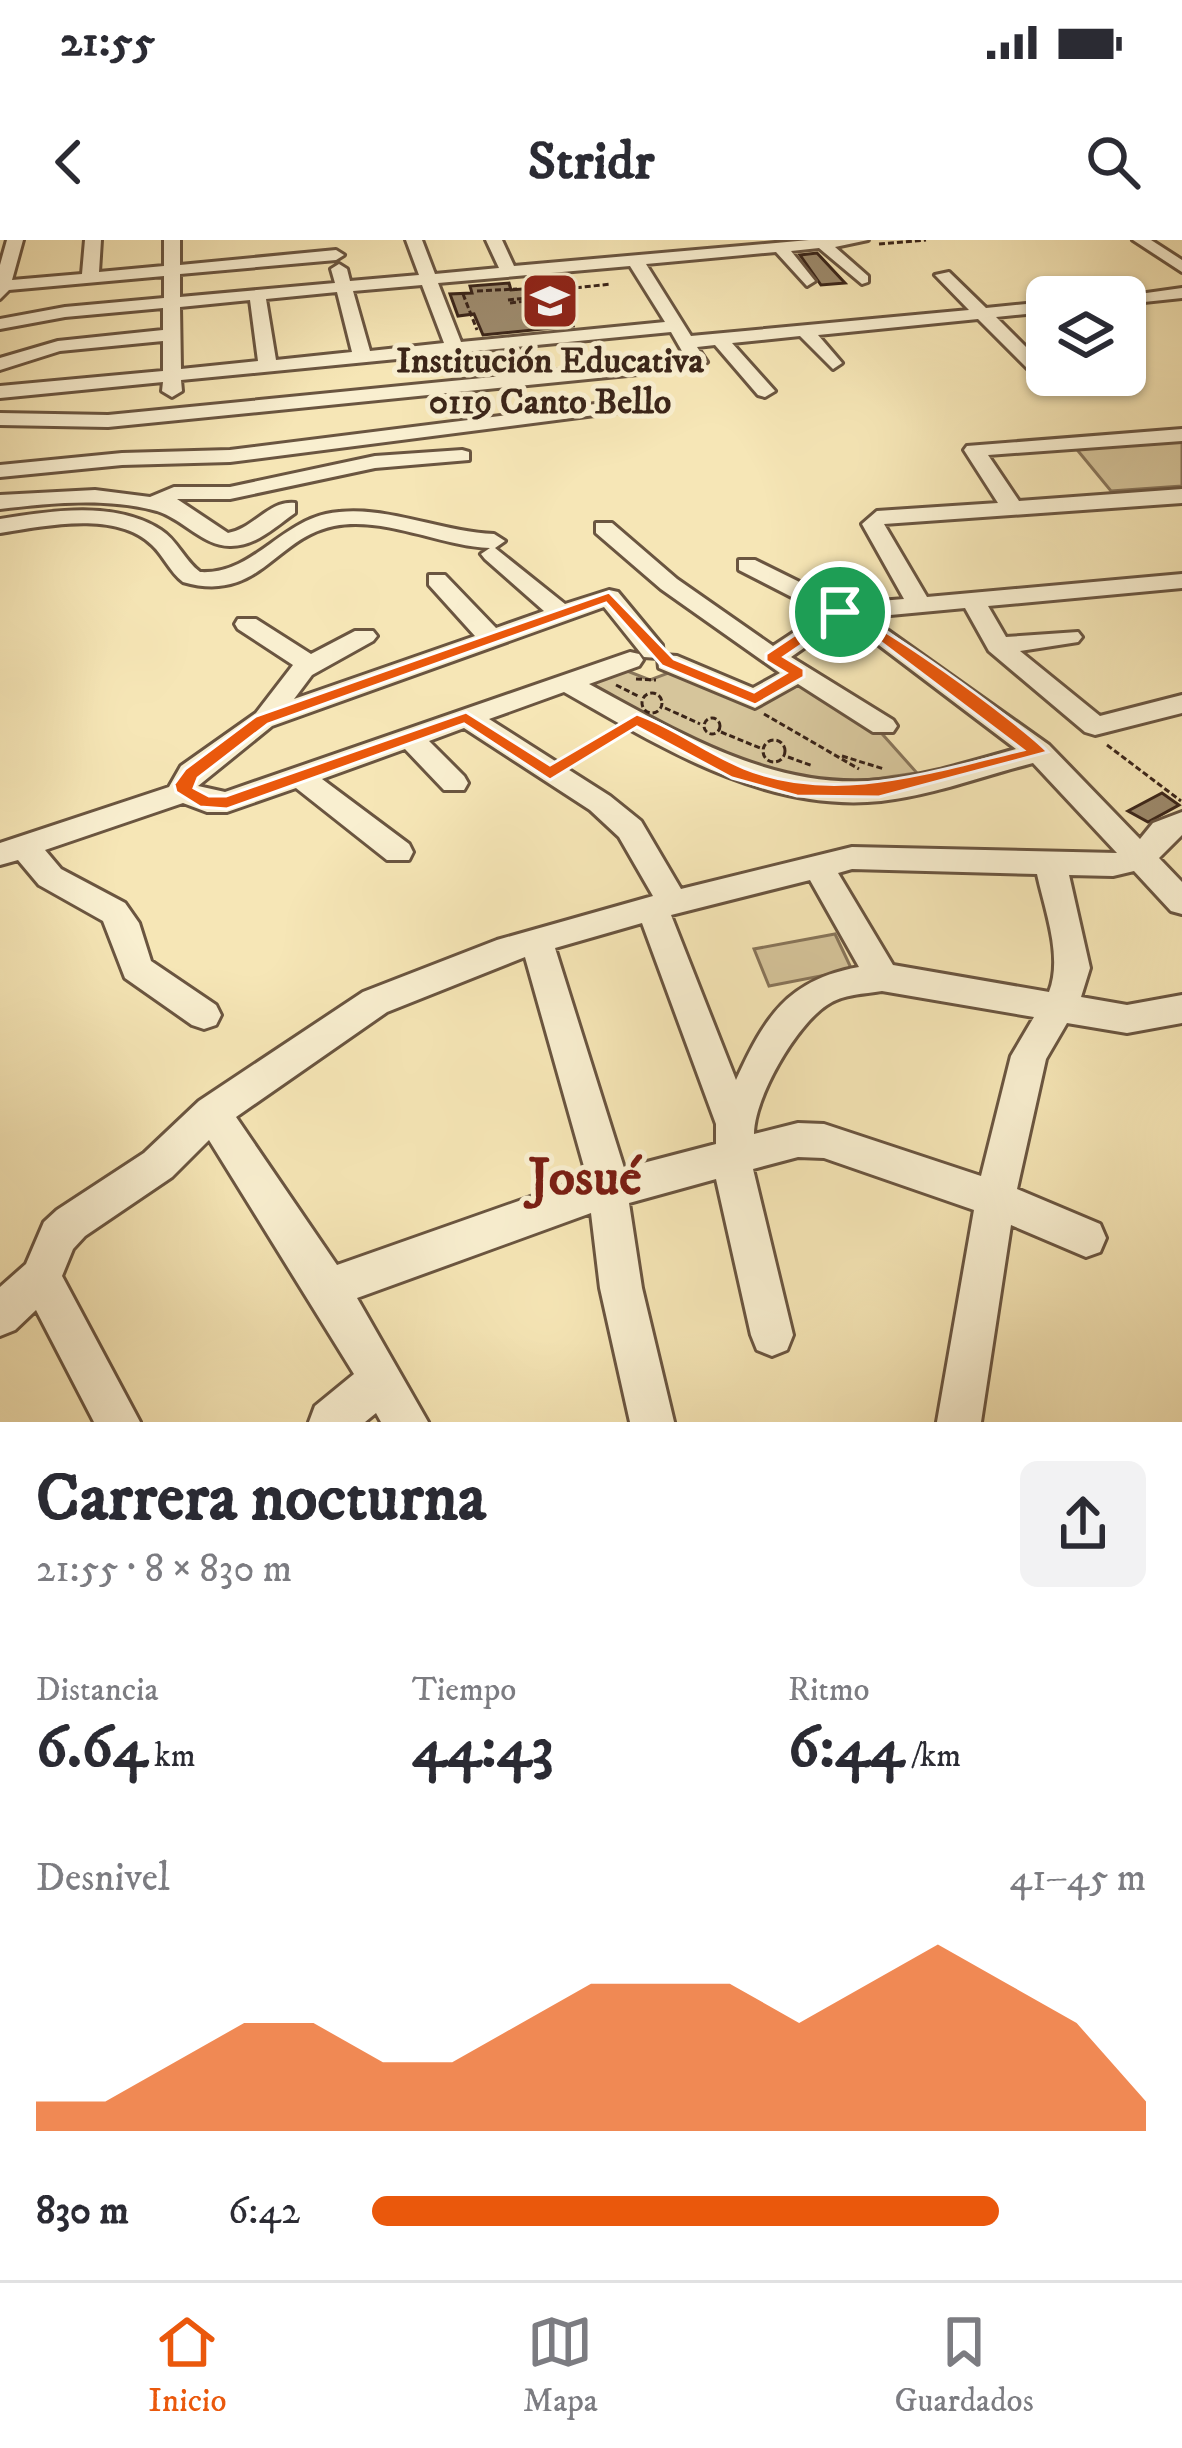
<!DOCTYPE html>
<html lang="es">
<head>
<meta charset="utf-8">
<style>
  body { margin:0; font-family:"IM FELL DW Pica",serif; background:#f2f2f3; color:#2b2b33; height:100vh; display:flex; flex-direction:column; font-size:45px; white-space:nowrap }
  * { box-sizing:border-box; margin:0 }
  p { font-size:39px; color:#7c7c81 }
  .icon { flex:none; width:66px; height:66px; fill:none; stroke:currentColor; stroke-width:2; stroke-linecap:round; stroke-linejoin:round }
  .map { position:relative; height:1182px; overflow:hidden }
  .details { display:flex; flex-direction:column; background:#fff; flex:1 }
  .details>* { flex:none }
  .fabs { position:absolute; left:1026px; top:36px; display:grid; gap:24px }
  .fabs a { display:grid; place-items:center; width:120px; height:120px; border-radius:18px; background:#fff; box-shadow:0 3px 9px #0004; font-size:60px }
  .pin { position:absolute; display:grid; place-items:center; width:102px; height:102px; color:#fff; margin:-51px; border:6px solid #fff; border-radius:50%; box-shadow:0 3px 12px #0007 }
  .round { display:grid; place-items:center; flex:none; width:126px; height:126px; border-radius:18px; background:#f2f2f3 }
  .summary { display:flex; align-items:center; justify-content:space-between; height:204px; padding:0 36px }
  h1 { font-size:66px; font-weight:700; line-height:90px }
  .metrics { display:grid; grid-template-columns:repeat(3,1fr); gap:18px; height:204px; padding:12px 36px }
  .metrics div { display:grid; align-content:center }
  .metrics b { font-size:60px; font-weight:700 }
  .metrics small { font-size:33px; font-weight:400 }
  .metrics p { font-size:33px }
  .chart { height:336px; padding:24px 36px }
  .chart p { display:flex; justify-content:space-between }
  .chart svg { width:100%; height:216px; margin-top:12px; fill:#ea580c; opacity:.7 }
  ul { padding:0 36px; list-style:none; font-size:39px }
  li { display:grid; grid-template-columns:192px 144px 1fr; align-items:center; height:90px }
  li i { height:30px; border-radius:15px; background:#ea580c }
  .status { display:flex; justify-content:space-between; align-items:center; height:84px; padding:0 60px; background:#fff; direction:ltr }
  .status svg { height:33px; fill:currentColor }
  header { display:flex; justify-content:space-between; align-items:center; height:156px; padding:0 36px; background:#fff; font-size:54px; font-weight:700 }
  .menu { display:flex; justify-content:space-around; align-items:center; height:168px; border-top:3px solid #e1e1e2; background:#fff; font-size:33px; color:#7c7c81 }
  .menu a { display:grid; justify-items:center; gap:6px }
  .menu .selected { color:#ea580c }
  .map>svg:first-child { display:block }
</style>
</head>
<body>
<div class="status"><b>21:55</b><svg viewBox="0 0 49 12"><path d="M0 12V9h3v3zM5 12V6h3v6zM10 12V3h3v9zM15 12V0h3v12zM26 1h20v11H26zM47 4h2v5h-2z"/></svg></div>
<header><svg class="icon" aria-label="back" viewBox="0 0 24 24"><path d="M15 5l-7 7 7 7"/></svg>Stridr<svg class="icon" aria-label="search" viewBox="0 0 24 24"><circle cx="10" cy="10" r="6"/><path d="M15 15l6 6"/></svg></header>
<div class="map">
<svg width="1182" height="1182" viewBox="0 0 1182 1182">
  <rect width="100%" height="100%" fill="#f6e6b6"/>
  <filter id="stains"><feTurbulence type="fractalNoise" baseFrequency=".00167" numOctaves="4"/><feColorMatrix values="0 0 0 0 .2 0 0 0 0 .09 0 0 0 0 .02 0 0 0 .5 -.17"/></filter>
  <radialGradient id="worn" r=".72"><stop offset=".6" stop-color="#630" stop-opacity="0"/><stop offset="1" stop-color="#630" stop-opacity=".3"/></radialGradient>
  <g fill="#d6c59b" stroke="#88755a" stroke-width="3">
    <polygon points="1182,199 1182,246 1111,251 1074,206"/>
    <path d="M622,429L650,440L676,430L755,462L798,438L875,486L917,533C878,538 836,547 797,541C731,532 638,473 577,443Z"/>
    <polygon points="835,694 852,730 769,746 754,709"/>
  </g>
  <g fill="#9c896b" stroke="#3b2519" stroke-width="3">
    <polygon points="817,13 845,43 821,45 800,15"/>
    <polygon points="509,43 511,50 557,46 573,86 483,95 474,74 458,76 450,54 472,53 470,46"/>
    <polygon points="1162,553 1179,565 1148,582 1128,571"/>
  </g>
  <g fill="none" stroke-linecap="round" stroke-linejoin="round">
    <g stroke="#6a5540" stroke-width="6">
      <g id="minor">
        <path d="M7,0H23L12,40L82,34L85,0H101L99,32L164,26V0H180V25L336,10L344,15L336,20L180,34V57L335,43L331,29L339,24L347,29L350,41L419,35L406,0H422L435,34L499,28L486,0H502L514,26L809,0H868L835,7L868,36V42L862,44L819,8L791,11L815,41L807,46L776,12L646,24L691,96L969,70L935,35L949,32L986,68L1047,62V72L996,77L1044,125L1028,129L978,79L818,95L842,123L833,129L800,96L732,103L775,151L765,157L758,155L715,105L697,107L707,122L698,128L108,187L0,185V173L108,175L686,118L671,92L465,112L469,123L460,129L454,127L448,114L181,140L182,151L172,157L162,151L163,142L0,158V146L163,131V101L60,111L0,130V118L58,101L163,90V68L65,77L0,89V79L65,67L164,58V36L9,50L0,59V25ZM630,26L665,82L461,102L438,43ZM422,45L444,103L370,111L353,51ZM337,52L352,112L276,120L266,59ZM250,60L258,121L181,129L180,67Z"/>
        <polygon points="1133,0 1151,0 1182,20 1182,32"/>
        <polygon points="1182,48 1182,58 1125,64 1125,57 1118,57"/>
        <polygon points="619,161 626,163 626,171 230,222 122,225 0,237 0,225 122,213 230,210"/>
        <path d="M1182,189V201L988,215L1019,261L1182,249V263L884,284L927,357L1182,334V348L988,366L1006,397L1078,392L1082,397L1078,402L1020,411L1100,476L1182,455V473L1095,495L1085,492L989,411L965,368L869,377L1049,505L1140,599L1153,583L1182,572V595L1159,618L1182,642V674L1171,671L1134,631L1113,636L1069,635L1090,728L1081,757L1127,765L1182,755V783L1127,793L1067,783L1046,819L1017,949L1100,984L1106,998L1100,1012L1086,1017L1011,985L981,1182H937L974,970L824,918L798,917L753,929L793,1095L787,1110L772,1116L757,1110L751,1095L716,939L629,963L642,1048L674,1182H630L600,1048L591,973L357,1058L428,1182H381L376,1173L365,1182H309L315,1166L354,1134L209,900L172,937L85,996L73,1009L62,1036L140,1182H94L36,1070L15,1090L0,1096V1047L26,1024L44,982L57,970L144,913L199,861L363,752L497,700L653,656L619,597L590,570L464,488L429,501L464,536L468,543L464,550H444L405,509L322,539L409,604L413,612L409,620H387L296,548L227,572H207L183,563L45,610L61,629L125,663L139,683L151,721L216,765L221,775L216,785L204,789L192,785L125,738L103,681L39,645L18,620L0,625V603L169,547L181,526L256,473L293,425L238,389L235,384L238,379H256L311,414L355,391H373L377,396L373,401L312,435L294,459L475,396L429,345V335H445L496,388L544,371L485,319L481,314L490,308C440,306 384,276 334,286C274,298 259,364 183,342C169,331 164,316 152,305C116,270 44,286 0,293V279C50,271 115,260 161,290C177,300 184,320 200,332C251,335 278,285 326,274C380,262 439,292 494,294L505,301L495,308L565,364L609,350L618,352L662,405L663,415L677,416L753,448L780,433L661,349L596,293V283H612L677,339L773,406L823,373L739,330V320H755L844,364L904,359L862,284L877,271L998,263L964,210L967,206ZM604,367L644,417L658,418L659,428L755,468L798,444L873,492H893L897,486L893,480L791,417L841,382L863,393L1016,509C972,521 927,536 881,540C773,551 680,493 589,444L639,426L643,420L639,414L630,412L225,552L198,546L272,486ZM564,452C661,507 765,573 881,561C933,555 983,536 1033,523L1117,613L852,607L681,649L641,581L610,556L489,479ZM852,629L1037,634C1045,671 1063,717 1049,752L893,725L838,633ZM810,640L859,727C787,740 765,777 736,840L671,675ZM642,683L716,884V904L624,928L555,708ZM525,717L587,937L337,1025L236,877L387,772ZM882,751L1034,777L1011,816L981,936L824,884L798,883L754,894C754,858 796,785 827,765C843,754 864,754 882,751Z"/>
        <path d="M462,210L469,212V220L375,228L230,259H177L228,293C253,289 269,260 295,263V273C275,287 256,306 231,306C204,307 183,279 157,271C107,257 50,263 0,269V255L95,250L150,257L174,247H230L375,216Z"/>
      </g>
    </g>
    <g stroke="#3b2519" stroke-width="3" stroke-dasharray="6 3" stroke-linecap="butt">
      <polyline points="879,4 926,0"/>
      <polyline points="570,42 574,48 611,44"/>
      <polyline points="534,47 540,56"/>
      <polyline points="477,51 517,49"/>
      <polyline points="463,54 477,90"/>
      <polyline points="508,60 573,53 564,40"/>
      <polyline points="510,63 526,61"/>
      <polyline points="636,439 656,440"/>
      <polyline points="616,445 640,457"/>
      <circle cx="652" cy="463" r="10"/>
      <polyline points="665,468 700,484"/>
      <polyline points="764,474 859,529"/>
      <circle cx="712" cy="486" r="8"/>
      <polyline points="721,492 760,508"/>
      <circle cx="774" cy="511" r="11"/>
      <polyline points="1107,505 1181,561"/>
      <polyline points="842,516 884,529"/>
      <polyline points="788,517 813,526"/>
      <polyline points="572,520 614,494"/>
    </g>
    <use href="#minor" fill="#f9efd0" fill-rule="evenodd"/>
  </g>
  <path fill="#ea580c" stroke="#fff" stroke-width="3" fill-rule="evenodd" d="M609,352L674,419L754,452L786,433L766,421V414L835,368C863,367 1024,486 1048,512L879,557L797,556L732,538L637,487L550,540L464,484L227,569L200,567L176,552L174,544L185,529L256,476ZM606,363L662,426L755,465L804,437V429L784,417L841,378L867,392L1023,510C933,531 835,565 744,528C707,513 674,487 637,474L550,525L466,472L226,556H209L194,548L198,538L268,484Z"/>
  <defs>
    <g id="school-square" transform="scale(3)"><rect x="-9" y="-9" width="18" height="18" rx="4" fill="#8f2418" stroke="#f9efd0"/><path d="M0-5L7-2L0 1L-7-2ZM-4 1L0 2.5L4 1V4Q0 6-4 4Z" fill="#fff"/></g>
  </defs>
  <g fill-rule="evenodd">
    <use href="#school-square" x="550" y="61"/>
  </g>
  <g text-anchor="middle" stroke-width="10" stroke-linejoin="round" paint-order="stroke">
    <g font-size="36" font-weight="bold" fill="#3b2519" stroke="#f9efd0">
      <text x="550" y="132">Institución Educativa<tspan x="550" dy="41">0119 Canto Bello</tspan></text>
    </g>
    <g font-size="54" font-weight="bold" fill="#7a1f14" stroke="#f9efd0">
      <text x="585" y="954">Josué</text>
    </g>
  </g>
  <rect width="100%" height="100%" filter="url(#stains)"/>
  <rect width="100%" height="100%" fill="url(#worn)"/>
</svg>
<div class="fabs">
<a><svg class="icon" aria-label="layers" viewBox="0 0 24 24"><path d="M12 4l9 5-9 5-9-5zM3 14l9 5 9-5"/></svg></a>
</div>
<div class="pin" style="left:840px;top:372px;background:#1e9e55"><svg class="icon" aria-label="arrive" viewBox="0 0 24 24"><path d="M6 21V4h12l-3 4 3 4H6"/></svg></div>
</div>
<section class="details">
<div class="summary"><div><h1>Carrera nocturna</h1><p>21:55 · 8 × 830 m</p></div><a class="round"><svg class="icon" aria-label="share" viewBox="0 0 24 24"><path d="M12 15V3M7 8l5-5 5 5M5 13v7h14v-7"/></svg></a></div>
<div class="metrics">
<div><p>Distancia</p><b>6.64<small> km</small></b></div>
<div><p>Tiempo</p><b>44:43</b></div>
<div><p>Ritmo</p><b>6:44<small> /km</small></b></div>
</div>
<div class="chart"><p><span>Desnivel</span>41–45 m</p>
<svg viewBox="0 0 160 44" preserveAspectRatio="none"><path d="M0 44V38L10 38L20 30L30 22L40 22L50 30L60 30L70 22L80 14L90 14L100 14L110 22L120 14L130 6L140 14L150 22L160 38V44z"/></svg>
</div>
<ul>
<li><b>830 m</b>6:42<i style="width:81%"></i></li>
</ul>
</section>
<nav class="menu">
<a class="selected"><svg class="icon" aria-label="home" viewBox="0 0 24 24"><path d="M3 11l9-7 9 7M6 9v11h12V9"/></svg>Inicio</a>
<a><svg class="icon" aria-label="map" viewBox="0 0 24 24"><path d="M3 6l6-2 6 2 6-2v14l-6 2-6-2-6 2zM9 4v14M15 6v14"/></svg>Mapa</a>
<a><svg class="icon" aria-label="saved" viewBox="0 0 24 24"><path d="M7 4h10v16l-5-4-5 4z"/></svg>Guardados</a>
</nav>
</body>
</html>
